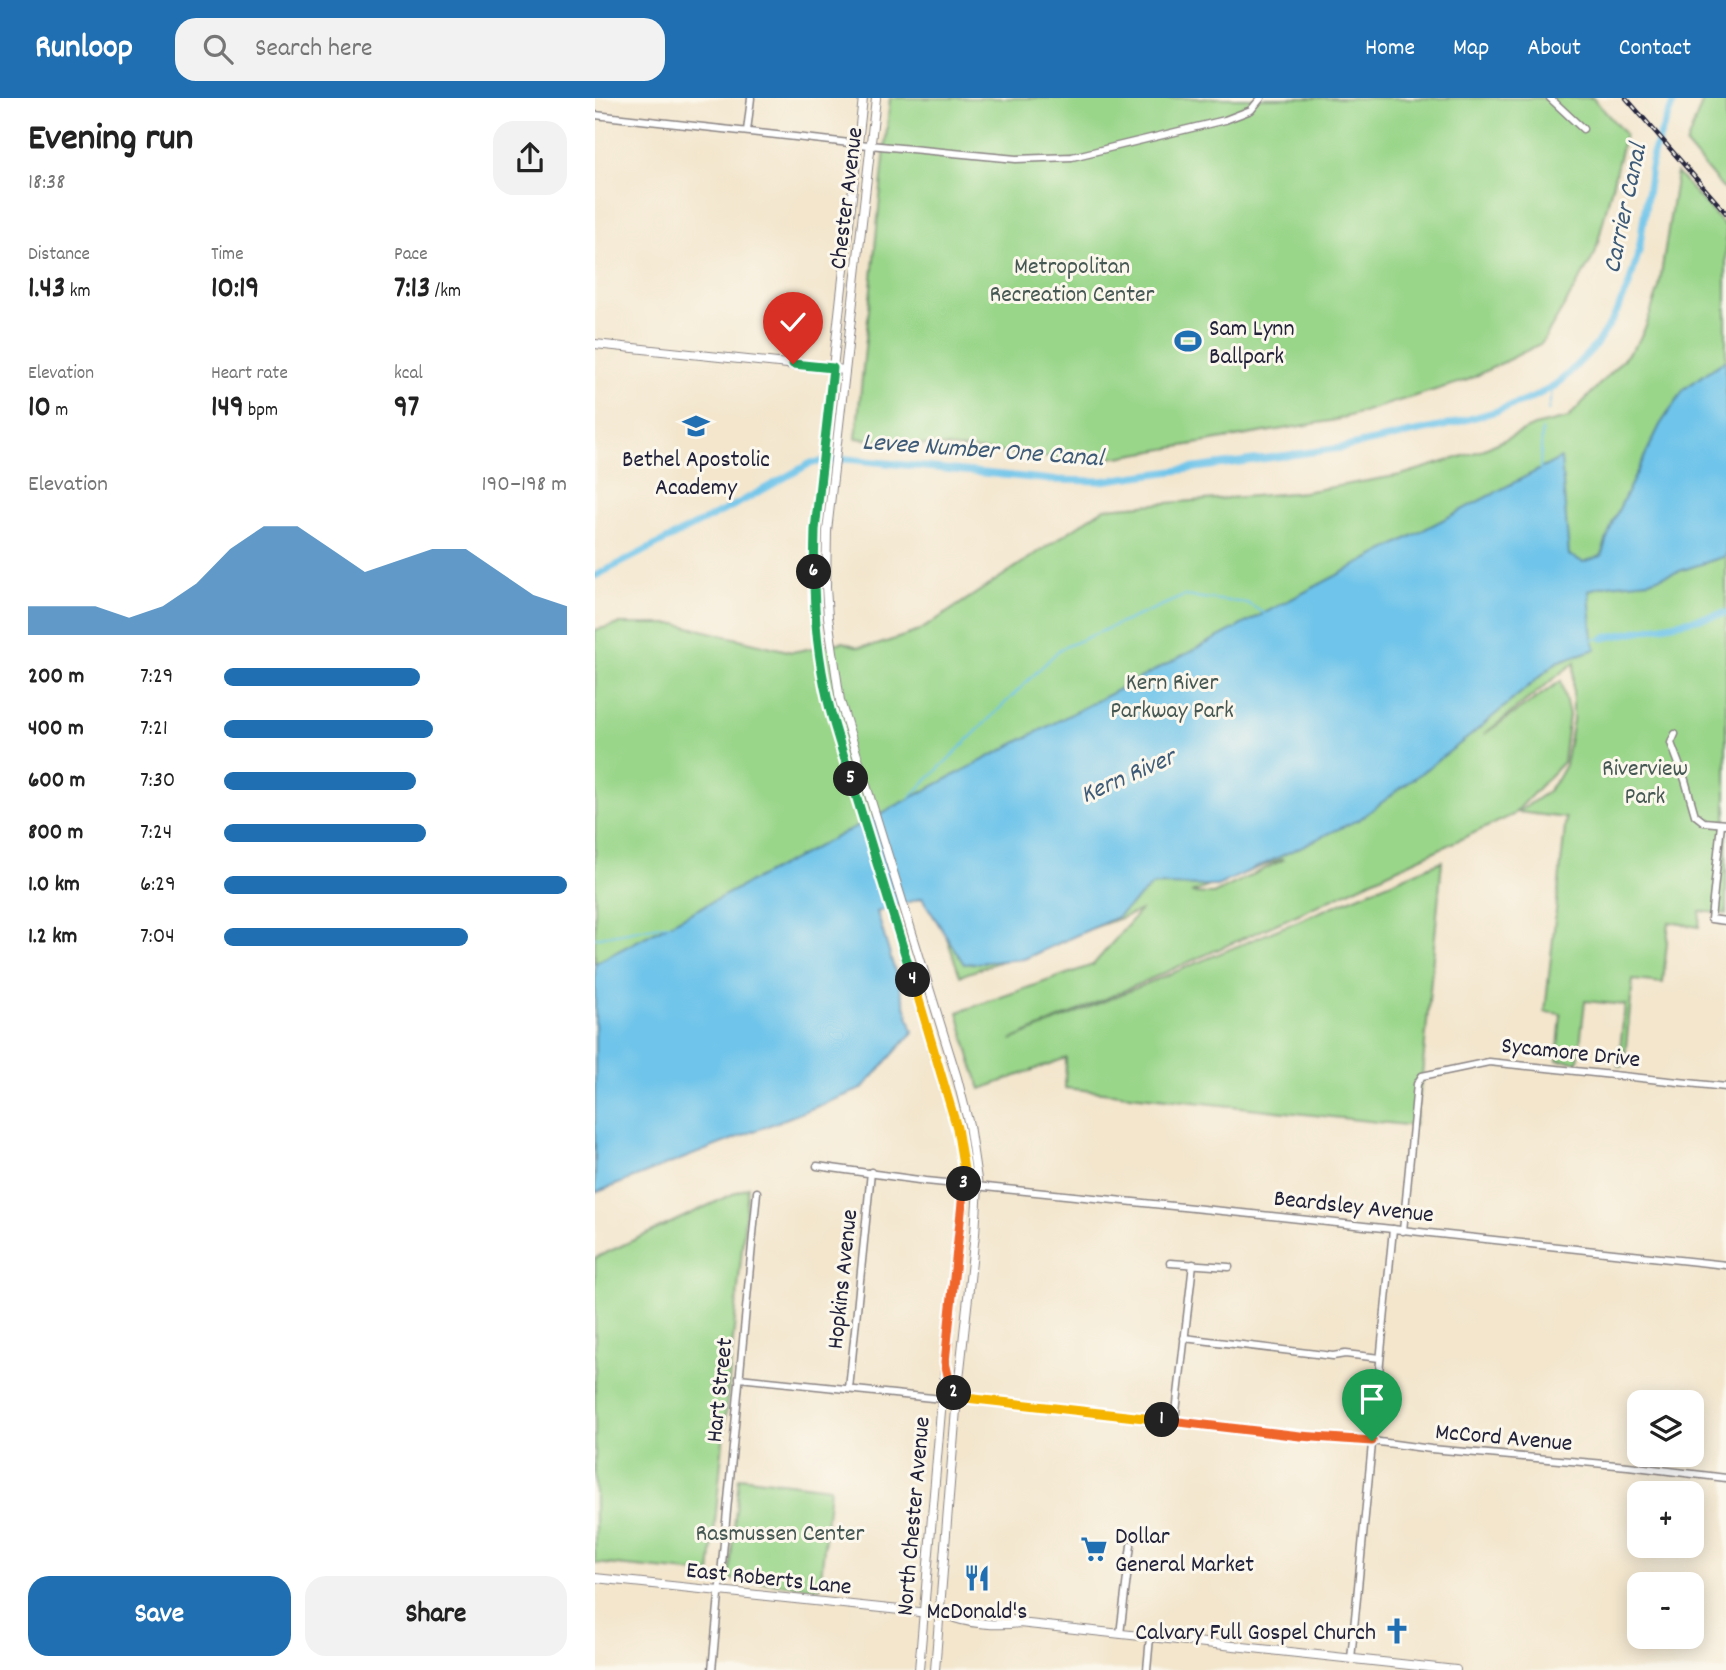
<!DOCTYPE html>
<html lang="en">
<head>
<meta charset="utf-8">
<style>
  body { margin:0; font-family:Dekko,sans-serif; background:#f2f2f2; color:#222; height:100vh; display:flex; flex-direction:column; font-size:26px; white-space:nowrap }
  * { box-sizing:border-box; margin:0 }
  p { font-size:23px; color:#767676 }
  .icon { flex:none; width:38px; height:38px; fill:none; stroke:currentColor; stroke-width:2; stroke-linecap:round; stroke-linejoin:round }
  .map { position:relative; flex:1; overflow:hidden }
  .details { display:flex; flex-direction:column; background:#fff; width:595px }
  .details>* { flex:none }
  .buttons { position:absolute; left:1032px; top:1292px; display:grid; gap:14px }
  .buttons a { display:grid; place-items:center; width:77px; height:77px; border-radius:14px; background:#fff; box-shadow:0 4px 18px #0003; font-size:35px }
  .pin { position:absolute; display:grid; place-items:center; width:60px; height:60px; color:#fff; margin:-72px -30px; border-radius:50% 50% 50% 0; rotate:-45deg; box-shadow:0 0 7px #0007 }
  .pin .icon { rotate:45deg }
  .km { position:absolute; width:35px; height:35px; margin:-18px; border-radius:50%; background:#222; color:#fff; font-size:19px; line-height:35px; text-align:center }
  .round { display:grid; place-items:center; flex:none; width:74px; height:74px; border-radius:21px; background:#f2f2f2 }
  .overview { display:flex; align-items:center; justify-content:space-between; height:119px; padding:0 28px }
  h1 { font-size:38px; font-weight:700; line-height:52px }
  .metrics { display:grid; grid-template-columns:repeat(3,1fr); gap:10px; height:119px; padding:7px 28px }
  .metrics div { display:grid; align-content:center }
  .metrics b { font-size:30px; font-weight:700 }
  .metrics small { font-size:19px; font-weight:400 }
  .metrics p { font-size:19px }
  .chart { height:196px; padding:14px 28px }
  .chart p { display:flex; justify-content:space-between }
  .chart svg { width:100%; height:126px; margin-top:7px; fill:#1f6fb2; opacity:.7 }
  .action { display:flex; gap:14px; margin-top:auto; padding:14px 28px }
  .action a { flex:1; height:80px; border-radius:21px; background:#1f6fb2; color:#fff; font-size:28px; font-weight:700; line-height:80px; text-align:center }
  .action a+a { background:#f2f2f2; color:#222 }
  ul { padding:0 28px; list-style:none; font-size:23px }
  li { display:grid; grid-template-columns:112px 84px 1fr; align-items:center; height:52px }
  li i { height:18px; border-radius:9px; background:#1f6fb2 }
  header { display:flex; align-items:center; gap:42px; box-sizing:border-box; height:98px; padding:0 35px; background:#1f6fb2; color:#fff }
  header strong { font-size:33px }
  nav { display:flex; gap:38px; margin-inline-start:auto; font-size:24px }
  .search { width:490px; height:63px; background:#f2f2f2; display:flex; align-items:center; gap:18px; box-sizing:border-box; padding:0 24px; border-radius:21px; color:#767676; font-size:26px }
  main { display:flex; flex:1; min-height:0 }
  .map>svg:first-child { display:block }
</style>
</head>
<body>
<header>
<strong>Runloop</strong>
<div class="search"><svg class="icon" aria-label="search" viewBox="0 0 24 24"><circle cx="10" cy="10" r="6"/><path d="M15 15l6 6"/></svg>Search here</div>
<nav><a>Home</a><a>Map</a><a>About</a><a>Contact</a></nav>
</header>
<main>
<section class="details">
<div class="overview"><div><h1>Evening run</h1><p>18:38</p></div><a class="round"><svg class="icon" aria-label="share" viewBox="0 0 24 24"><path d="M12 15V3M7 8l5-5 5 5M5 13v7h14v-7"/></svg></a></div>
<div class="metrics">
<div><p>Distance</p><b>1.43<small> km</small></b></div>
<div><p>Time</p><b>10:19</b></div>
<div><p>Pace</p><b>7:13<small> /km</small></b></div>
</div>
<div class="metrics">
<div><p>Elevation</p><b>10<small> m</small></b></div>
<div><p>Heart rate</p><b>149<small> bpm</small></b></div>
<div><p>kcal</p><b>97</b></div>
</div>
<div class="chart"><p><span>Elevation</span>190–198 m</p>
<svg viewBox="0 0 160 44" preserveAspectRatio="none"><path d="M0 44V34L10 34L20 34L30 38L40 34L50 26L60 14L70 6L80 6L90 14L100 22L110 18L120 14L130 14L140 22L150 30L160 34V44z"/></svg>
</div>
<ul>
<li><b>200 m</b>7:29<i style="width:57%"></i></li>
<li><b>400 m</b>7:21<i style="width:61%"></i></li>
<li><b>600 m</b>7:30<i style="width:56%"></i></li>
<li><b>800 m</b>7:24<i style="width:59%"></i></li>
<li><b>1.0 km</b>6:29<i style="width:100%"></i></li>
<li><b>1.2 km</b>7:04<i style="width:71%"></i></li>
</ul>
<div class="action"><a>Save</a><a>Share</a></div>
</section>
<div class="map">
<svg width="1131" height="1572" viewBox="0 0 1131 1572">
  <rect width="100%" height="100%" fill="#fbf7ec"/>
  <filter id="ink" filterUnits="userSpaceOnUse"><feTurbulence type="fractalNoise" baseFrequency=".0143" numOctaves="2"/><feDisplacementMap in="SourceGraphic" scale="14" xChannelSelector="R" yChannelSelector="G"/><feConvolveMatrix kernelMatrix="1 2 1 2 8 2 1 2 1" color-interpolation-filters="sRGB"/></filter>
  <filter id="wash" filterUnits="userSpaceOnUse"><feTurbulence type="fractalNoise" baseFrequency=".00686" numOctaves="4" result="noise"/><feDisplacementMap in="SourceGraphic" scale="28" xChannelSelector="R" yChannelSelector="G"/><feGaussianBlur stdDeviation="1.57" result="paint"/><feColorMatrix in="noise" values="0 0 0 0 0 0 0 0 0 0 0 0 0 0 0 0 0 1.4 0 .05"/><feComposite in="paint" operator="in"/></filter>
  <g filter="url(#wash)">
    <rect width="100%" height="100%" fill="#f3e6cd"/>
    <g fill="#9ad68a" stroke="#5e7c62" stroke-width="2" fill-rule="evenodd">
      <polygon points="295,0 998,0 1030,36 1000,156 947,245 873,282 741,322 523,359 481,362 261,340"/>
      <polygon points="1109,0 1131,0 1131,94 1091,47"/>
      <path d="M1082,75L1131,129V816L1105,813L1104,829L1074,824L1068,885L1038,882L1029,968H1023L1030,907L990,903L983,964L962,962L966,916L950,914L971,720L923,714L952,694L961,683L970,667L978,622V581L980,564L888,637L966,583L974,617L968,664L918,717L706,815L416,942L847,763L827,978L819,1028L470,990L471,960L386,991L375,960L363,914L498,867L545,813L365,878L335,791L270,813L0,1088V532L25,526H82L197,554L248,544L263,549L282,547L324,533L510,410L709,394L806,377L885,353L939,328L973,320L1031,258L1043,244L1051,228L1064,189ZM688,762L618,796L596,795L687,761Z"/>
      <polygon points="153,1089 115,1476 0,1465 0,1160"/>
      <polygon points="144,1379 235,1390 225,1490 134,1481"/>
    </g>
    <polygon fill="#6ec4ea" stroke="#487392" stroke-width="2" points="1131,262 1131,458 1054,483 1013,487 994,492 998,543 1001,551 962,564 875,638 765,721 622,788 558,787 522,819 429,861 369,866 327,800 282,814 318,934 267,991 0,1095 0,865 966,360 974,457 988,464 1006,458 1018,423 1065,327 1089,291 1114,273"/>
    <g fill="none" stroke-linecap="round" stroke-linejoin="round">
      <g stroke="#6ec4ea" stroke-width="2">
        <polyline points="953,313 958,289"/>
        <polyline points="945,371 947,332"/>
        <polyline points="996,542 1009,540"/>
        <polyline points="314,700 465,551 589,498 652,505 670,516"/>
        <polyline points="0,840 75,826"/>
      </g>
      <g stroke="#6ec4ea" stroke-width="7">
        <polyline points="0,478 144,405 216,365 252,361 457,382 506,383 746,350 853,327 902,313 935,301 958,289 972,277 1000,248 1018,221 1033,190 1044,153 1058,56 1080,0"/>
        <polyline points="1009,540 1131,515"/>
      </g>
    </g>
  </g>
  <g filter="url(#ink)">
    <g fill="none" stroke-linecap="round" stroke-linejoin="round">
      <g stroke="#8a8484" stroke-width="9">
        <g id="street">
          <polyline points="955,0 988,31"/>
          <polyline points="0,17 264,46 421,61 477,59 630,22 656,12 666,0"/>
          <polyline points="152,33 156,0"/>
          <polyline points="1080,636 1076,645 1090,682 1100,717 1109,724 1131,726"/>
          <polyline points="1126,726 1116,821 1131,823"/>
          <polyline points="222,1068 331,1083 657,1116 1131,1167"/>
          <polyline points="808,1133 822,986 827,978 894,964 1131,989"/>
          <polyline points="575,1165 634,1169"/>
          <polyline points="589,1240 738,1258 750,1256 785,1260"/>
          <polyline points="144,1280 347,1301"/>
          <polyline points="254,1291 276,1074"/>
          <polyline points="362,1299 705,1338 777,1343 836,1351 1033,1368 1131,1380"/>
          <polyline points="580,1323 598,1166"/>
          <polyline points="525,1536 536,1447"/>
          <polyline points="756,1561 798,1131"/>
          <polyline points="117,1572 162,1094"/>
          <polyline points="552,1572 555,1539"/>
        </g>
      </g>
      <g stroke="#8a8484" stroke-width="10">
        <g id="secondary">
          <path d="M268,0L220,432C218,491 222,548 233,605L362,1030L369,1072V1086L347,1301L324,1572"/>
          <polyline points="281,0 232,433 231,489 233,519 245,603 362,980 374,1027 383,1088 380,1136 362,1299 340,1572"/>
          <polyline points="0,246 250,272"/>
          <polyline points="352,1274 355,1286 362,1299"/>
          <path d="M0,1480L353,1517C370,1526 405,1528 424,1525L861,1572"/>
          <path d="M353,1517C371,1511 407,1516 424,1525"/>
        </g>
      </g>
      <use href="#street" stroke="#fff" stroke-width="6"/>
      <use href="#secondary" stroke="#fff" stroke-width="8"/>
      <g stroke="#22223b" stroke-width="4.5">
        <polyline id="rail" points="1031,0 1131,115"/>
      </g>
      <use href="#rail" stroke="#fbf7ec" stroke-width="2" stroke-dasharray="5" stroke-linecap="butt"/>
    </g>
  </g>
  <g fill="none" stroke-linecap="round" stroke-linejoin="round" filter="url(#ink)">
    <g stroke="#fff" stroke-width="14">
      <polyline id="split-1" points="567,1322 705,1338 777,1343"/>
    </g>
    <g stroke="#fff" stroke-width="14">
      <polyline id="split-2" points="359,1295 362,1299 567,1322"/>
    </g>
    <g stroke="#fff" stroke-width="14">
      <polyline id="split-3" points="359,1295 355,1286 350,1264 369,1086"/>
    </g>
    <g stroke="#fff" stroke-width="14">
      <polyline id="split-4" points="318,882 362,1030 369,1072 369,1086"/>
    </g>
    <g stroke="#fff" stroke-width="14">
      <polyline id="split-5" points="256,681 318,882"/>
    </g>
    <g stroke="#fff" stroke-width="14">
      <path id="split-6" d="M219,474C219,517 223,561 233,603C239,629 248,655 256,681"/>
    </g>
    <g stroke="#fff" stroke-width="14">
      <polyline id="split-7" points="198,266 238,270 220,432 219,474"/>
    </g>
    <use href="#split-1" stroke="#f0652b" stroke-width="9"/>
    <use href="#split-2" stroke="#f5b400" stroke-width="9"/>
    <use href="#split-3" stroke="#f0652b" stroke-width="9"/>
    <use href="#split-4" stroke="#f5b400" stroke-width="9"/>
    <use href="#split-5" stroke="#22a559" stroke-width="9"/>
    <use href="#split-6" stroke="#22a559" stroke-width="9"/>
    <use href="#split-7" stroke="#22a559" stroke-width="9"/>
  </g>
  <defs>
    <g id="stadium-bare" transform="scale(2.1)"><path d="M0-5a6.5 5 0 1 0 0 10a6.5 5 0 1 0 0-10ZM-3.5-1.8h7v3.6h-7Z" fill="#1f6fb2" stroke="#fbf7ec" stroke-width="2.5" paint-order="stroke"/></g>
    <g id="school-bare" transform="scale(2.1)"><path d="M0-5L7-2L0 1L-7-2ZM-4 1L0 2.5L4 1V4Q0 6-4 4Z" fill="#1f6fb2" stroke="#fbf7ec" stroke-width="2.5" paint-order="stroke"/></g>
    <g id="supermarket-bare" transform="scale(2.1)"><path d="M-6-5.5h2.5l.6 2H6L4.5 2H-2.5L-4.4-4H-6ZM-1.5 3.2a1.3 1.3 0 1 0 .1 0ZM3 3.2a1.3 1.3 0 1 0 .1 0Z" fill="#1f6fb2" stroke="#fbf7ec" stroke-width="2.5" paint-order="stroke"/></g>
    <g id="restaurant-bare" transform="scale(2.1)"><path d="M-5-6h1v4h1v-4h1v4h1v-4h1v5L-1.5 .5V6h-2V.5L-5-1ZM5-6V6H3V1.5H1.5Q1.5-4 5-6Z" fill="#1f6fb2" stroke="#fbf7ec" stroke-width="2.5" paint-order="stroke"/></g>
    <g id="church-bare" transform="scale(2.1)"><path d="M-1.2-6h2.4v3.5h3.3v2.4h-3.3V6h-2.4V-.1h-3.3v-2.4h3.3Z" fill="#1f6fb2" stroke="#fbf7ec" stroke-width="2.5" paint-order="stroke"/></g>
  </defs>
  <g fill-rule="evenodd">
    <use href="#stadium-bare" x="593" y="243"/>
    <use href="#school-bare" x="101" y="328"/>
    <use href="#supermarket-bare" x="499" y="1451"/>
    <use href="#restaurant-bare" x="382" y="1480"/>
    <use href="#church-bare" x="802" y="1533"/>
  </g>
  <g text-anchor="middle" stroke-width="6" stroke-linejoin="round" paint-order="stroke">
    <g font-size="24" fill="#22223b" stroke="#fbf7ec">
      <text transform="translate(250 100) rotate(-83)" y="8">Chester Avenue</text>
      <text transform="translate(976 953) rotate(6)" y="8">Sycamore Drive</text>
      <text transform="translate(759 1107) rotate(6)" y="8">Beardsley Avenue</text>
      <text transform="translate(246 1181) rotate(-84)" y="8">Hopkins Avenue</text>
      <text transform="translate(123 1292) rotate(-84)" y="8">Hart Street</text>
      <text transform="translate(909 1338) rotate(5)" y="8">McCord Avenue</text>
      <text transform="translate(317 1418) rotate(-85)" y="8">North Chester Avenue</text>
      <text transform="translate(174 1479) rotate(6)" y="8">East Roberts Lane</text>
    </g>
    <g font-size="24" fill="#465853" stroke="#fbf7ec">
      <text x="477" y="175">Metropolitan<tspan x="477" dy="28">Recreation Center</tspan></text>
      <text x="577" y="591">Kern River<tspan x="577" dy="28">Parkway Park</tspan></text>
      <text x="1050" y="677">Riverview<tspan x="1050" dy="28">Park</tspan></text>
      <text x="185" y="1442">Rasmussen Center</text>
    </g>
    <g font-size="24" fill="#22223b" stroke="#fbf7ec" text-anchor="start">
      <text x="614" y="237">Sam Lynn<tspan x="614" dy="28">Ballpark</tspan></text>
      <text x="101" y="368" text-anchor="middle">Bethel Apostolic<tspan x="101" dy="28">Academy</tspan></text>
      <text x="520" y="1445">Dollar<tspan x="520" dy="28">General Market</tspan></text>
      <text x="382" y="1520" text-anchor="middle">McDonald's</text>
      <text x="781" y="1541" text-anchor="end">Calvary Full Gospel Church</text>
    </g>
    <g font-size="26" font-style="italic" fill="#3d5b78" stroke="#fbf7ec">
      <text transform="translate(1028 110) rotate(-78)" y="9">Carrier Canal</text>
      <text transform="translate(388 350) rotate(4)" y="9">Levee Number One Canal</text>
      <text transform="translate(532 676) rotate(-24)" y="9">Kern River</text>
    </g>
  </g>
</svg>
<div class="buttons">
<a><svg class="icon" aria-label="layers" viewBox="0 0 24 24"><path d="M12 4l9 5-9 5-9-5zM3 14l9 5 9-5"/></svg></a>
<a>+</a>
<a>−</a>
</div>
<div class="pin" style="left:777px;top:1343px;background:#1e9e55"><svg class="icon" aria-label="arrive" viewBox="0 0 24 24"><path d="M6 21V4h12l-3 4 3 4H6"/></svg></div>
<div class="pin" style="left:198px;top:266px;background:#d93025"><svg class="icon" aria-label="check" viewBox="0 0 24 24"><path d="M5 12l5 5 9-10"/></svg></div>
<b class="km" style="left:567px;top:1322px">1</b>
<b class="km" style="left:359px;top:1295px">2</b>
<b class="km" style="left:369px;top:1086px">3</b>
<b class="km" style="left:318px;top:882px">4</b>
<b class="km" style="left:256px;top:681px">5</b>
<b class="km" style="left:219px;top:474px">6</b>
</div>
</main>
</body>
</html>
